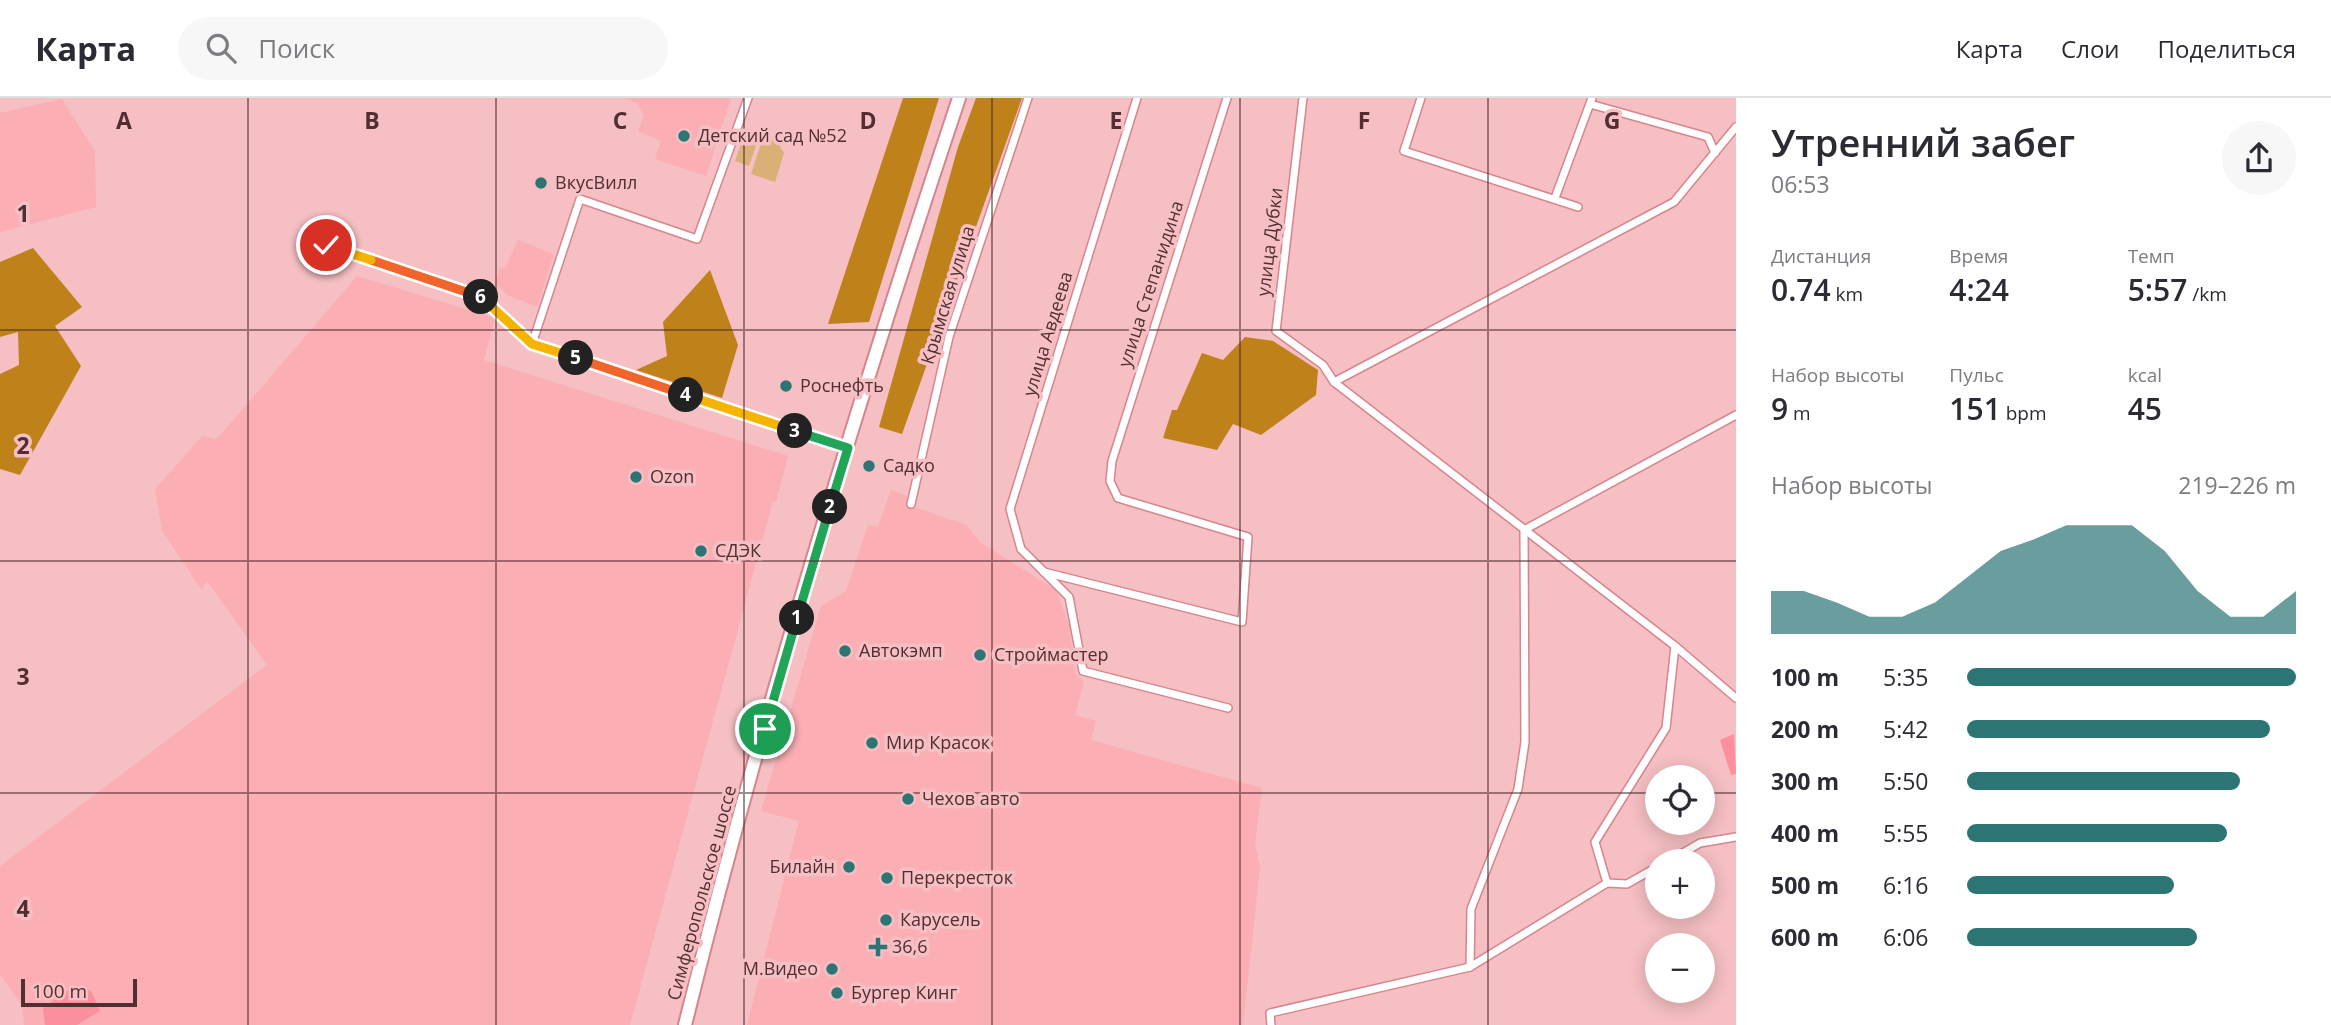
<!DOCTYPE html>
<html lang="ru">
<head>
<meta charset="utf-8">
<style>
  body { margin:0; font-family:"Open Sans",sans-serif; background:#f7f7f7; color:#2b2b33; height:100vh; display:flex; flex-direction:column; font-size:26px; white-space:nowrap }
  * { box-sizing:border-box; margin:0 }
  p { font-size:23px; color:#7c7c81 }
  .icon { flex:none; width:38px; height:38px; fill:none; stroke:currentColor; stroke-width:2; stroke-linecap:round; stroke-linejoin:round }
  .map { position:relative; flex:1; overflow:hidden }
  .details { display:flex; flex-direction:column; background:#fff; width:595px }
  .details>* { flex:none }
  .buttons { position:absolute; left:1645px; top:667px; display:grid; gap:14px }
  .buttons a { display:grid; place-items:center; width:70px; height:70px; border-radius:50%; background:#fff; box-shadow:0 4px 18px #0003; font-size:35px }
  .scale { position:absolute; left:21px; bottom:18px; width:116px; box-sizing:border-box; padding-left:7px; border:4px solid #512e31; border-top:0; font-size:19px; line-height:24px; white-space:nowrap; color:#512e31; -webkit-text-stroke:5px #f5bfc3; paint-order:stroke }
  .pin { position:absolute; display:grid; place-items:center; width:60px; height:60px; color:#fff; margin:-30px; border:4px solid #fff; border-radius:50%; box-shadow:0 2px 7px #0007 }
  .km { position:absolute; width:35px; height:35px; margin:-18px; border-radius:50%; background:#222; color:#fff; font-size:19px; line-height:35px; text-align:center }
  .round { display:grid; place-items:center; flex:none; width:74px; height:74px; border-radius:37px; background:#f7f7f7 }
  .head { display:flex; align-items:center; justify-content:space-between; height:119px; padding:0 35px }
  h1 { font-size:38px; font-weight:600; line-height:52px }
  .stats { display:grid; grid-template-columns:repeat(3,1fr); gap:10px; height:119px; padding:7px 35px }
  .stats div { display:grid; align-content:center }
  .stats b { font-size:30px; font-weight:600 }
  .stats small { font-size:19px; font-weight:400 }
  .stats p { font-size:19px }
  .chart { height:196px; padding:14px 35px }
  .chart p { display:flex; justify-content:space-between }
  .chart svg { width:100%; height:126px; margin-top:7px; fill:#2c7574; opacity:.7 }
  ul { padding:0 35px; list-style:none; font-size:23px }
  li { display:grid; grid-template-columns:112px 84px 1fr; align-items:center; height:52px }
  li i { height:18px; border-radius:9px; background:#2c7574 }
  header { display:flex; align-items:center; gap:42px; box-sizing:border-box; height:98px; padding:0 35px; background:#fff; border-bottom:2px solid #e1e1e2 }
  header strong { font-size:33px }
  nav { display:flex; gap:38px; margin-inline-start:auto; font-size:24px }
  .search { width:490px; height:63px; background:#f7f7f7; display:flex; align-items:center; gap:18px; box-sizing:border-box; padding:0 24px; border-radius:38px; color:#7c7c81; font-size:26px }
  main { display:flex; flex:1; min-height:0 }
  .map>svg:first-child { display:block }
</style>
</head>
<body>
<header>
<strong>Карта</strong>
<div class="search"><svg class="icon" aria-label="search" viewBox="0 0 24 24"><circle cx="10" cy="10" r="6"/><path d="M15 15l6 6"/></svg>Поиск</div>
<nav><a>Карта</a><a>Слои</a><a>Поделиться</a></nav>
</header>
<main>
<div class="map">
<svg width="1736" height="927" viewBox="0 0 1736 927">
  <rect width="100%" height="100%" fill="#f5bfc3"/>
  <g fill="#fbaeb4">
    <polygon points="624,0 731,0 706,78 655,61 661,43 638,33 644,17 638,6"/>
    <polygon points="62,1 95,54 96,109 0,134 0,15"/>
    <polygon points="518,142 554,156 537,209 507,197 496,185 500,169 505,170"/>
    <polygon points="357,178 495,220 484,262 788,358 776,404 773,403 630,927 24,927 22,907 0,876 0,768 267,567 207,483 202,492 162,433 155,391 202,338 217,341"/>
    <polygon points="891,392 907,398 909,407 966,427 981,445 1056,492 1069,527 1075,575 1084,584 1075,617 1096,623 1091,642 1262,690 1255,746 1260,769 1243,927 747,927 799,723 761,713 821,508 846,493 868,427 878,429"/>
  </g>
  <g fill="#dbb076">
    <polygon points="744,38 758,42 749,68 735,63"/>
    <polygon points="763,39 777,43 784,55 775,84 751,76"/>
  </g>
  <g fill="#bf821a">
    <polygon points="903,0 939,0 869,224 828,226"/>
    <polygon points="976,0 1022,0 902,336 879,329 958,49"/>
    <polygon points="33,150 82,209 55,228 81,268 20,377 0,371 0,276 19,267 18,234 0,239 0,164"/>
    <polygon points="710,172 738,247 722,300 636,272 667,258 663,224"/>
    <polygon points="1245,239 1273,243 1318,272 1316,297 1261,337 1233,326 1217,352 1163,340 1172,312 1177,312 1202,255 1223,262"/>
  </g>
  <g fill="#fb8f9b">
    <polygon points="1734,636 1736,676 1731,677 1720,642"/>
    <polygon points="73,889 91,893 100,913 77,927 45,927 43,910"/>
  </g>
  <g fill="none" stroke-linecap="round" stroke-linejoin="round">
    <g stroke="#d7848c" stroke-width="10">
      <g id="minor">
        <polyline points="1137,0 1010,411 1021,451 1069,499 1083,573 1228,610"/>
        <polyline points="1303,0 1276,233 1323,267 1334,284 1675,548 1736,600"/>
        <polyline points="1421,0 1404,53 1578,109"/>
        <polyline points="1590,6 1708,39 1715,55"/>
        <polyline points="1555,100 1592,0"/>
        <polyline points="326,147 484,200 532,246 580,101 697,141 748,0"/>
        <polyline points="1334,284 1674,104 1736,29"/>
        <polyline points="911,406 949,239 1028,0"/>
        <polyline points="1044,474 1242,524 1248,439 1118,400 1110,383 1112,363 1227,0"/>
        <polyline points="1669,763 1700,745 1736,739"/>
        <polyline points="1607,785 1595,744 1666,630 1675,548"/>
        <polyline points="1470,869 1471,811 1518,691 1525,644 1524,432 1736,317"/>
        <polyline points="1271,927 1270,915 1470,869 1607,785 1627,786 1657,769"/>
      </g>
    </g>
    <g stroke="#d7848c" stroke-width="12">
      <polyline id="tertiary" points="532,246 847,350"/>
    </g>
    <g stroke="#d7848c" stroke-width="16">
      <path id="primary" d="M685,927C762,615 857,305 959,0"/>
    </g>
    <use href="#minor" stroke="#fff" stroke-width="7"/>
    <use href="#tertiary" stroke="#fff" stroke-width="9"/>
    <use href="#primary" stroke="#fff" stroke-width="12"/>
  </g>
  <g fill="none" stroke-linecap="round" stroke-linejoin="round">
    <g stroke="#fff" stroke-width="14">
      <polyline id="split-1" points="765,631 797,520"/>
    </g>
    <g stroke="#fff" stroke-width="14">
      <polyline id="split-2" points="797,520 830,409"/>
    </g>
    <g stroke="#fff" stroke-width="14">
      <polyline id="split-3" points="795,333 848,350 830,409"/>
    </g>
    <g stroke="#fff" stroke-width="14">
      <polyline id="split-4" points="686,297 795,333"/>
    </g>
    <g stroke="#fff" stroke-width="14">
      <polyline id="split-5" points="576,260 686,297"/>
    </g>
    <g stroke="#fff" stroke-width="14">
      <polyline id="split-6" points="481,199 532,246 576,260"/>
    </g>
    <g stroke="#fff" stroke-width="14">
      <polyline id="split-7" points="371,162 481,199"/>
    </g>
    <g stroke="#fff" stroke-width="14">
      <polyline id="split-8" points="326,147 371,162"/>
    </g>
    <use href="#split-1" stroke="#22a559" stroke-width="9"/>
    <use href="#split-2" stroke="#22a559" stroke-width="9"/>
    <use href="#split-3" stroke="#22a559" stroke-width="9"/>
    <use href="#split-4" stroke="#f5b400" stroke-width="9"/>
    <use href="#split-5" stroke="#f0652b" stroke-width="9"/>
    <use href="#split-6" stroke="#f5b400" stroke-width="9"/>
    <use href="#split-7" stroke="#f0652b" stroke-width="9"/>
    <use href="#split-8" stroke="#f5b400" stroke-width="9"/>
  </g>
  <path fill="none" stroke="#512e31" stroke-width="2" stroke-opacity="0.55" d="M248,0V927M496,0V927M744,0V927M992,0V927M1240,0V927M1488,0V927M0,232H1736M0,463H1736M0,695H1657M1703,695H1736"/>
  <g fill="#2c7574" stroke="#f5bfc3" stroke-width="2.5">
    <circle cx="684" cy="38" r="7"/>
    <circle cx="541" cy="85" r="7"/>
    <circle cx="786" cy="288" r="7"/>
    <circle cx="869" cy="368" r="7"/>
    <circle cx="636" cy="379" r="7"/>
    <circle cx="701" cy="453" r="7"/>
    <circle cx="845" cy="553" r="7"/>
    <circle cx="980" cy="557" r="7"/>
    <circle cx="872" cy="645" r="7"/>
    <circle cx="908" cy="701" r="7"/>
    <circle cx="849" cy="769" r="7"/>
    <circle cx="887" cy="780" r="7"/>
    <circle cx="886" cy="822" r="7"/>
    <path d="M874.5 838.5h7v7h7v7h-7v7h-7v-7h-7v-7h7z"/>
    <circle cx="832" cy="871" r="7"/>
    <circle cx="837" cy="895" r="7"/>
  </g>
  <g text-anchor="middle" stroke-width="7" stroke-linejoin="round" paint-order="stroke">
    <g font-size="18" fill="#512e31" stroke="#f5bfc3" text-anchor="start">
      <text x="698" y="44">Детский сад №52</text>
      <text x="555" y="91">ВкусВилл</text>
      <text x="800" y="294">Роснефть</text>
      <text x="883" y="374">Садко</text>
      <text x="650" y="385">Ozon</text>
      <text x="715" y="459">СДЭК</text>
      <text x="859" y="559">Автокэмп</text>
      <text x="994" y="563">Строймастер</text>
      <text x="886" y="651">Мир Красок</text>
      <text x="922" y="707">Чехов авто</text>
      <text x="835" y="775" text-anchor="end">Билайн</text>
      <text x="901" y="786">Перекресток</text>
      <text x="900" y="828">Карусель</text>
      <text x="892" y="855">36,6</text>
      <text x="818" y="877" text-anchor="end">М.Видео</text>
      <text x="851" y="901">Бургер Кинг</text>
    </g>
    <g font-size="18" fill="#512e31" stroke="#f5bfc3">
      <text transform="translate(1270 144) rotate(-83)" y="6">улица Дубки</text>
      <text transform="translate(1151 186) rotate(-72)" y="6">улица Степанидина</text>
      <text transform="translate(948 197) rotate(-73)" y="6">Крымская улица</text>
      <text transform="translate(1048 236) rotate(-73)" y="6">улица Авдеева</text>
      <text transform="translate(702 795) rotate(-75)" y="6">Симферопольское шоссе</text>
    </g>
  </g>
  <g font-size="23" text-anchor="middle" font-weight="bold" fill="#512e31" stroke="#f5bfc3" stroke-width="7" stroke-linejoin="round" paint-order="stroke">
    <text x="124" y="31">A</text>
    <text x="372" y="31">B</text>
    <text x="620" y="31">C</text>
    <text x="868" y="31">D</text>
    <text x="1116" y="31">E</text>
    <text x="1364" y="31">F</text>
    <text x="1612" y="31">G</text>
    <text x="23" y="124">1</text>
    <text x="23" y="356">2</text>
    <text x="23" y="587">3</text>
    <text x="23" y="819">4</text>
  </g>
</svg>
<div class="buttons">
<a><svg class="icon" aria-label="locate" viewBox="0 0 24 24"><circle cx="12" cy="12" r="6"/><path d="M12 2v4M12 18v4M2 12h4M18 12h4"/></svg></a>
<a>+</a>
<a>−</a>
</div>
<div class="scale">100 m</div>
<div class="pin" style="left:765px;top:631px;background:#1e9e55"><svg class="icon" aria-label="arrive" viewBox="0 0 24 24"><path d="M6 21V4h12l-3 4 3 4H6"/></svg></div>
<div class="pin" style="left:326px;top:147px;background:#d93025"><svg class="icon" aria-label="check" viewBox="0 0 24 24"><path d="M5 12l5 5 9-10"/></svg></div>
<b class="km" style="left:797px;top:520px">1</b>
<b class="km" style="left:830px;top:409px">2</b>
<b class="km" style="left:795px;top:333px">3</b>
<b class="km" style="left:686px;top:297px">4</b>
<b class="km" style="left:576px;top:260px">5</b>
<b class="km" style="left:481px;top:199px">6</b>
</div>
<section class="details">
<div class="head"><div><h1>Утренний забег</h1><p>06:53</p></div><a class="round"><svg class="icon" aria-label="share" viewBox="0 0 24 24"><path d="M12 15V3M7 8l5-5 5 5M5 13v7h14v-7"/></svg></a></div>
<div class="stats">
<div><p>Дистанция</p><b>0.74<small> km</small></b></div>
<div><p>Время</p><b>4:24</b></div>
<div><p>Темп</p><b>5:57<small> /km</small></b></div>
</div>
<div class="stats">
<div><p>Набор высоты</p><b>9<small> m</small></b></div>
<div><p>Пульс</p><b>151<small> bpm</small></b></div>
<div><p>kcal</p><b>45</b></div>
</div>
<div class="chart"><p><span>Набор высоты</span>219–226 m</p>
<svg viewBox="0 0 160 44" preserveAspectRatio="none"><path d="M0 44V29L10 29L20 33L30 38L40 38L50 33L60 24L70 15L80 11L90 6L100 6L110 6L120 15L130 29L140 38L150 38L160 29V44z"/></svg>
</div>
<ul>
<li><b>100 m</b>5:35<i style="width:100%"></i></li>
<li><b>200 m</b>5:42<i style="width:92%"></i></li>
<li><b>300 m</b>5:50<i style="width:83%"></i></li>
<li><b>400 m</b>5:55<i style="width:79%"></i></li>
<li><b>500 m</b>6:16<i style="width:63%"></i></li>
<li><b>600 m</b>6:06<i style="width:70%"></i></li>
</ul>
</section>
</main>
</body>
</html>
